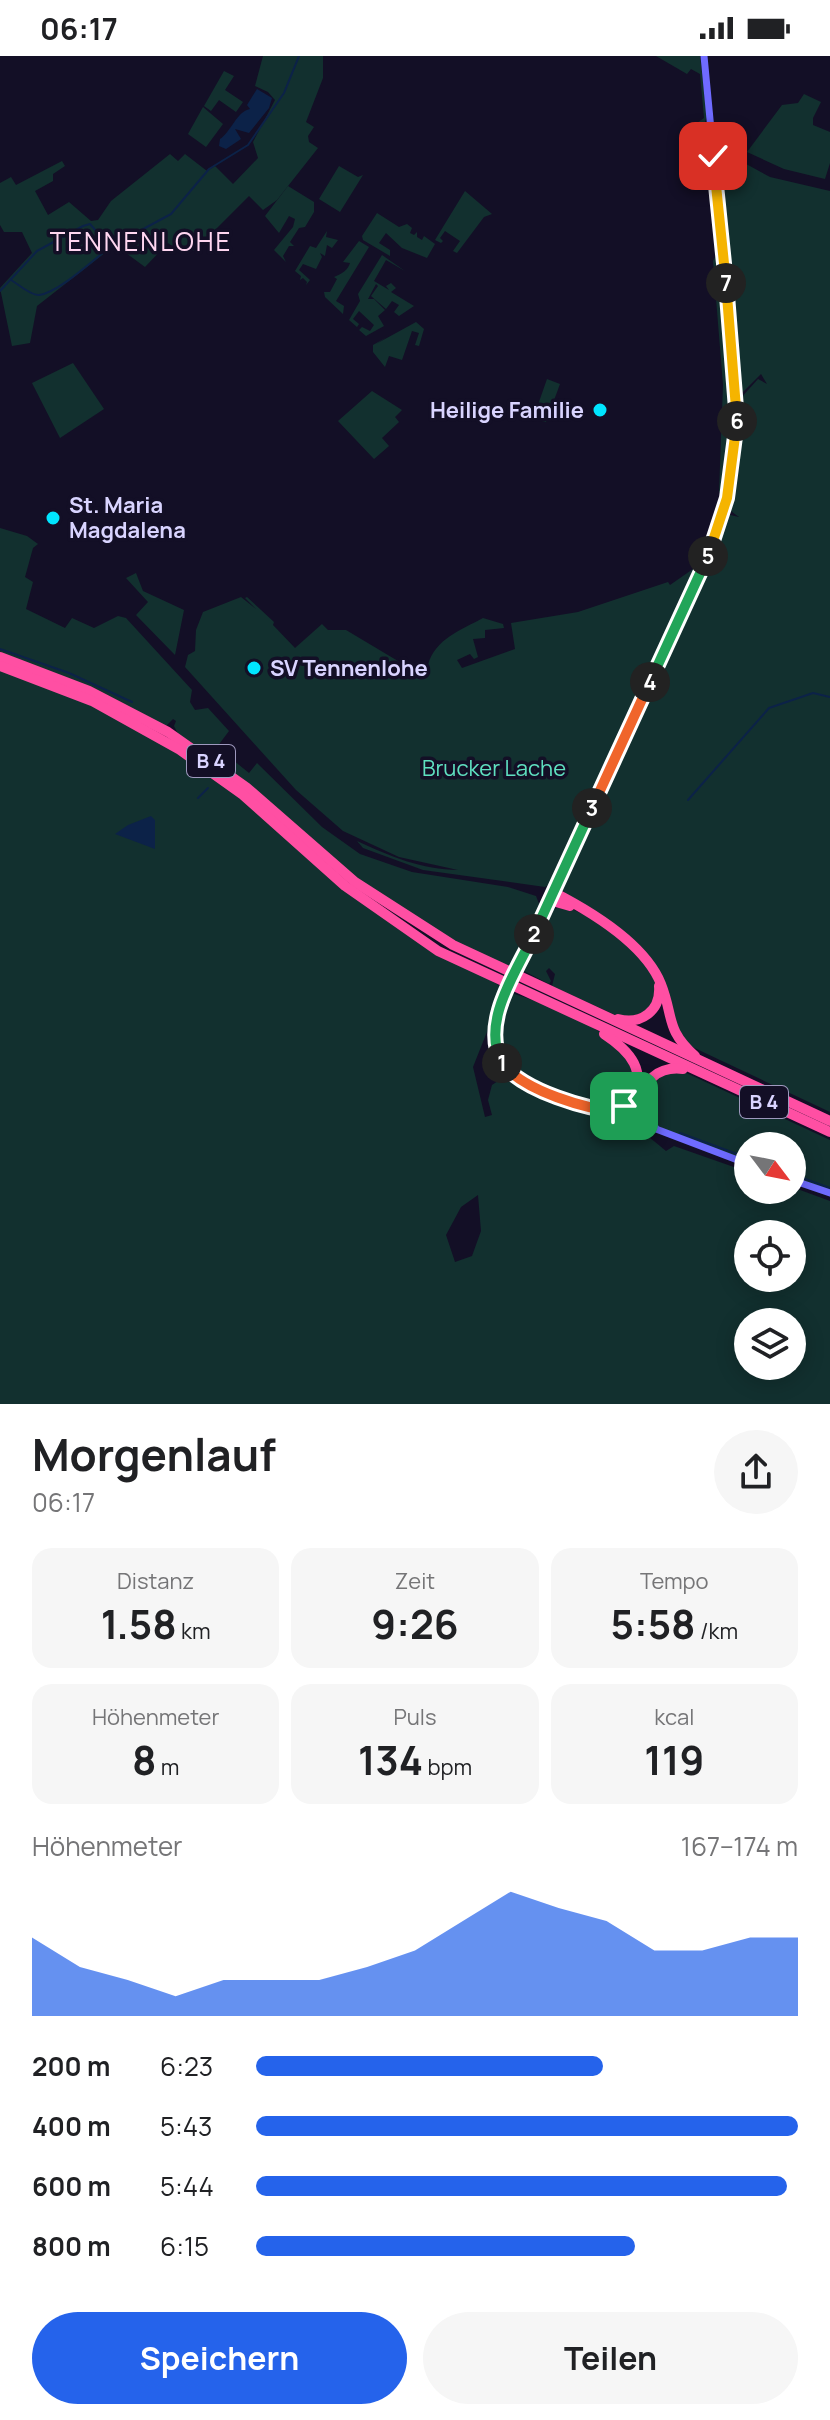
<!DOCTYPE html>
<html lang="de">
<head>
<meta charset="utf-8">
<style>
  body { margin:0; font-family:Manrope,sans-serif; background:#f6f6f6; color:#202124; height:100vh; display:flex; flex-direction:column; font-size:30px; white-space:nowrap }
  * { box-sizing:border-box; margin:0 }
  p { font-size:26px; color:#757577 }
  .icon { flex:none; width:44px; height:44px; fill:none; stroke:currentColor; stroke-width:2; stroke-linecap:round; stroke-linejoin:round }
  .map { position:relative; height:1348px; overflow:hidden }
  .sheet { display:flex; flex-direction:column; background:#fff; flex:1 }
  .sheet>* { flex:none }
  .needle { width:52px; rotate:122deg }
  .fabs { position:absolute; left:734px; top:1076px; display:grid; gap:16px }
  .fabs a { display:grid; place-items:center; width:72px; height:72px; border-radius:50%; background:#fff; box-shadow:0 4px 20px #0003; font-size:40px }
  .pin { position:absolute; display:grid; place-items:center; width:68px; height:68px; color:#fff; margin:-34px; border-radius:16px; box-shadow:0 4px 12px #0006 }
  .km { position:absolute; width:40px; height:40px; margin:-20px; border-radius:50%; background:#222; color:#fff; font-size:22px; line-height:40px; text-align:center }
  .round { display:grid; place-items:center; flex:none; width:84px; height:84px; border-radius:42px; background:#f6f6f6 }
  .overview { display:flex; align-items:center; justify-content:space-between; height:136px; padding:0 32px }
  h1 { font-size:44px; font-weight:700; line-height:60px }
  .metrics { display:grid; grid-template-columns:repeat(3,1fr); gap:12px; height:136px; padding:8px 32px }
  .metrics div { display:grid; align-content:center; border-radius:20px; background:#f6f6f6; text-align:center }
  .metrics b { font-size:40px; font-weight:700 }
  .metrics small { font-size:22px; font-weight:400 }
  .metrics p { font-size:22px }
  .chart { height:224px; padding:16px 32px }
  .chart p { display:flex; justify-content:space-between }
  .chart svg { width:100%; height:144px; margin-top:8px; fill:#2563eb; opacity:.7 }
  .action { display:flex; gap:16px; margin-top:auto; padding:16px 32px }
  .action a { flex:1; height:92px; border-radius:48px; background:#2563eb; color:#fff; font-size:32px; font-weight:700; line-height:92px; text-align:center }
  .action a+a { background:#f6f6f6; color:#202124 }
  ul { padding:0 32px; list-style:none; font-size:26px }
  li { display:grid; grid-template-columns:128px 96px 1fr; align-items:center; height:60px }
  li i { height:20px; border-radius:10px; background:#2563eb }
  .status { display:flex; justify-content:space-between; align-items:center; height:56px; padding:0 40px; background:#fff; direction:ltr }
  .status svg { height:22px; fill:currentColor }
  .map>svg:first-child { display:block }
</style>
</head>
<body>
<div class="status"><b>06:17</b><svg viewBox="0 0 49 12"><path d="M0 12V9h3v3zM5 12V6h3v6zM10 12V3h3v9zM15 12V0h3v12zM26 1h20v11H26zM47 4h2v5h-2z"/></svg></div>
<div class="map">
<svg width="830" height="1348" viewBox="0 0 830 1348">
  <rect width="100%" height="100%" fill="#130f26"/>
  <g fill="#12302f" fill-rule="evenodd">
    <polygon points="263,0 323,0 323,22 306,66 314,71 308,80 309,86 318,92 277,144 263,154 249,140 194,195 189,191 183,198 168,187 145,211 115,189 37,250 30,287 12,290 0,232 32,197 22,176 4,176 0,169 0,127 11,121 16,129 62,105 65,110 53,118 53,125 35,135 48,159 69,146 91,165 98,164 111,145 170,98 178,105 185,98 207,115 215,110 233,128 258,102 253,86 275,44 268,36 255,30"/>
    <polygon points="656,0 700,0 707,60 705,66 697,67 704,62 700,18 691,13 687,18"/>
    <polygon points="224,15 234,20 225,34 243,46 236,56 219,44 211,55 204,50"/>
    <polygon points="804,38 821,46 813,62 813,69 830,76 830,107 825,123 784,113 747,96 782,49 798,47"/>
    <polygon points="203,51 223,68 206,91 188,78"/>
    <path d="M711,98C719,210 746,325 725,436H719L723,329L713,205L718,196L707,103H702Z"/>
    <polygon points="723,100 737,103 770,121 830,135 830,1056 686,988 679,981 656,913 562,834 564,820 726,458 739,461 728,453 739,379 740,343 758,323 767,328 761,318 743,336 738,330 720,110"/>
    <polygon points="339,110 358,121 363,119 340,156 319,143"/>
    <polygon points="288,130 314,146 314,156 305,171 299,172 290,186 294,190 289,190 283,200 286,206 274,194 293,171 295,163 289,160 279,177 265,160"/>
    <polygon points="465,135 492,158 484,161 457,197 453,195 460,185 445,175 440,182 443,185 441,187 435,184"/>
    <polygon points="377,157 399,171 407,168 412,172 410,177 414,179 417,176 417,181 422,184 424,180 435,188 427,202 402,192 386,177 379,187 390,194 390,200 363,184 362,180"/>
    <polygon points="327,175 326,181 338,184 332,192 327,189 325,200 320,197 322,201 316,213 303,208 299,214 310,224 306,229 307,226 303,222 300,224 301,220 295,215 310,190 316,192"/>
    <path d="M359,185L369,191L336,245L344,250L343,258L325,241L324,236H330L337,223L334,221C342,218 348,214 350,207L343,206Z"/>
    <polygon points="382,199 405,215 386,204 374,225 389,234 386,230 391,227 396,232 391,236 414,250 399,260 394,256 399,249 392,245 386,253 371,240 378,230 376,228 368,243 374,243 385,254 378,260 384,270 366,280 359,274 362,271 370,275 374,269 359,255 353,263 359,268 357,271 349,264 360,245 358,238"/>
    <polygon points="416,266 424,273 419,290 415,289 419,277 412,275 402,304 389,300 385,311 373,296 373,289 387,281 376,288"/>
    <polygon points="73,307 104,353 60,382 32,327"/>
    <polygon points="547,323 560,328 546,366 533,363"/>
    <polygon points="372,335 402,354 395,361 399,366 382,382 389,390 374,403 338,365"/>
    <path d="M0,472L27,480L38,488L33,492L25,521L33,526L26,553L65,572L72,562L94,572L118,560L126,562L192,634L190,646L195,654L208,652L229,675L217,691L249,717L257,707L322,771L360,798L412,816L508,831L536,840L541,853L514,911C386,872 289,752 178,678L174,670L176,665L173,663L166,670L0,598Z"/>
    <path d="M693,513L697,518L554,825L545,831L423,814L363,792L357,785C389,800 423,814 458,814L399,801L343,775L296,734L185,611L188,599L195,595L196,574L203,556L241,541L256,553L245,542L247,541L274,566L273,569L295,592L322,568L328,574H346L408,611L428,609C435,583 461,574 483,562L503,568L504,572L485,574V582L473,583L478,601L474,603L470,598L457,604L462,612L515,593L511,567L578,556L668,526L670,529Z"/>
    <polygon points="136,517 143,535 184,554 175,599 136,559 148,546 126,522"/>
    <path d="M0,612L58,633L149,678L222,726L309,802L504,933L473,1011L485,1061L492,1059L488,1044L492,1029L498,1025L513,1026L606,1063C629,1063 649,1081 666,1095L674,1090L748,1116V1134H792V1131L830,1145V1348H0ZM478,1139L481,1175L472,1200L455,1206L446,1179L461,1151ZM748,1178H792V1222H748ZM748,1266H792V1310H748Z"/>
    <path d="M561,850C592,857 649,896 656,929C658,937 652,947 650,954L624,963L552,930L555,918L549,912L546,915L551,925L549,928L522,914L547,857Z"/>
    <path d="M511,937C539,945 594,968 615,987C624,996 630,1009 637,1019L628,1044C604,1060 538,1034 516,1017C507,1010 498,997 497,985C496,969 505,952 511,937Z"/>
    <polygon points="680,1014 830,1084 830,1134 792,1121 792,1090 748,1090 748,1105 668,1076 647,1062 642,1049 653,1022"/>
  </g>
  <g fill="#0c2248">
    <path d="M257,33L272,42L269,52L249,77L235,73L241,83L226,93L219,90L220,83C232,75 236,56 250,53L247,49Z"/>
    <polygon points="151,760 155,764 155,793 115,778 128,769"/>
  </g>
  <g fill="none" stroke-linecap="round" stroke-linejoin="round">
    <g stroke="#0c2248" stroke-width="2">
      <path d="M11,224C18,228 31,240 39,239C58,237 93,204 109,192"/>
      <polyline points="0,235 37,195 83,170 90,168 110,191 171,158 209,113 248,89 284,37 299,0"/>
      <polyline points="0,593 69,617 132,646"/>
      <polyline points="198,742 208,732"/>
      <polyline points="688,744 769,652 813,637 830,641"/>
      <polyline points="680,1077 748,1102"/>
      <polyline points="792,1118 830,1132"/>
    </g>
    <g stroke="#6f6bff" stroke-width="7">
      <path d="M518,911L707,502C728,449 740,395 736,338L704,0"/>
      <path d="M504,943C480,999 506,1021 556,1039C578,1047 598,1054 621,1056"/>
      <polyline points="621,1056 627,1065 635,1065 748,1108"/>
      <polyline points="621,1056 627,1047 637,1047 646,1064 655,1071"/>
      <polyline points="792,1124 830,1137"/>
    </g>
    <g stroke="#ff4fa3" stroke-width="10">
      <polyline points="0,601 89,635 168,676 246,731 355,826 453,889 830,1065"/>
      <polyline points="0,610 92,645 180,694 243,739 345,830 438,895 830,1076"/>
      <path d="M553,836C590,855 645,888 661,928C674,961 665,973 695,1000"/>
      <polyline points="549,844 570,850"/>
      <path d="M618,963C641,969 661,955 659,930"/>
      <path d="M604,978C630,995 649,1016 630,1046"/>
      <path d="M640,1050C642,1025 658,1010 683,1013"/>
    </g>
    <polyline stroke="#6f6bff" stroke-width="7" points="504,943 518,911"/>
  </g>
  <g fill="none" stroke-linecap="round" stroke-linejoin="round">
    <g stroke="#fff" stroke-width="16">
      <path id="split-1" d="M502,1007C523,1035 588,1054 621,1056L624,1050"/>
    </g>
    <g stroke="#fff" stroke-width="16">
      <path id="split-2" d="M502,1007C480,966 517,915 534,878"/>
    </g>
    <g stroke="#fff" stroke-width="16">
      <polyline id="split-3" points="534,878 592,752"/>
    </g>
    <g stroke="#fff" stroke-width="16">
      <polyline id="split-4" points="592,752 650,626"/>
    </g>
    <g stroke="#fff" stroke-width="16">
      <polyline id="split-5" points="650,626 708,500"/>
    </g>
    <g stroke="#fff" stroke-width="16">
      <polyline id="split-6" points="708,500 727,442 737,365"/>
    </g>
    <g stroke="#fff" stroke-width="16">
      <polyline id="split-7" points="726,227 737,365"/>
    </g>
    <g stroke="#fff" stroke-width="16">
      <polyline id="split-8" points="713,100 726,227"/>
    </g>
    <use href="#split-1" stroke="#f0652b" stroke-width="10"/>
    <use href="#split-2" stroke="#22a559" stroke-width="10"/>
    <use href="#split-3" stroke="#22a559" stroke-width="10"/>
    <use href="#split-4" stroke="#f0652b" stroke-width="10"/>
    <use href="#split-5" stroke="#22a559" stroke-width="10"/>
    <use href="#split-6" stroke="#f5b400" stroke-width="10"/>
    <use href="#split-7" stroke="#f5b400" stroke-width="10"/>
    <use href="#split-8" stroke="#f5b400" stroke-width="10"/>
  </g>
  <g fill="#00e5ff" stroke="#130f26" stroke-width="3">
    <circle cx="600" cy="354" r="8"/>
    <circle cx="53" cy="462" r="8"/>
    <circle cx="254" cy="612" r="8"/>
  </g>
  <g text-anchor="middle" stroke-width="7" stroke-linejoin="round" paint-order="stroke">
    <g fill="#130f26" stroke="#9e99be" stroke-width="2">
      <rect x="187" y="689" width="48" height="32" rx="6"/>
      <rect x="740" y="1030" width="48" height="32" rx="6"/>
    </g>
    <g font-size="20" font-weight="bold" fill="#d9d4ff">
      <text x="211" y="712">B 4</text>
      <text x="764" y="1053">B 4</text>
    </g>
    <g font-size="22" font-weight="bold" fill="#d9d4ff" stroke="#130f26" text-anchor="start">
      <text x="584" y="362" text-anchor="end">Heilige Familie</text>
      <text x="69" y="457">St. Maria<tspan x="69" dy="25">Magdalena</tspan></text>
      <text x="270" y="620">SV Tennenlohe</text>
    </g>
    <g font-size="22" fill="#5fe0c0" stroke="#130f26">
      <text x="494" y="720">Brucker Lache</text>
    </g>
    <g font-size="26" letter-spacing="2" fill="#ffd6f0" stroke="#130f26">
      <text x="141" y="195">TENNENLOHE</text>
    </g>
  </g>
</svg>
<div class="fabs">
<a><svg class="needle" viewBox="-14 -14 28 28"><path d="M0-13l5 13h-10z" fill="#e53935"/><path d="M0 13l5-13h-10z" fill="#757577"/></svg></a>
<a><svg class="icon" aria-label="locate" viewBox="0 0 24 24"><circle cx="12" cy="12" r="6"/><path d="M12 2v4M12 18v4M2 12h4M18 12h4"/></svg></a>
<a><svg class="icon" aria-label="layers" viewBox="0 0 24 24"><path d="M12 4l9 5-9 5-9-5zM3 14l9 5 9-5"/></svg></a>
</div>
<div class="pin" style="left:624px;top:1050px;background:#1e9e55"><svg class="icon" aria-label="arrive" viewBox="0 0 24 24"><path d="M6 21V4h12l-3 4 3 4H6"/></svg></div>
<div class="pin" style="left:713px;top:100px;background:#d93025"><svg class="icon" aria-label="check" viewBox="0 0 24 24"><path d="M5 12l5 5 9-10"/></svg></div>
<b class="km" style="left:502px;top:1007px">1</b>
<b class="km" style="left:534px;top:878px">2</b>
<b class="km" style="left:592px;top:752px">3</b>
<b class="km" style="left:650px;top:626px">4</b>
<b class="km" style="left:708px;top:500px">5</b>
<b class="km" style="left:737px;top:365px">6</b>
<b class="km" style="left:726px;top:227px">7</b>
</div>
<section class="sheet">
<div class="overview"><div><h1>Morgenlauf</h1><p>06:17</p></div><a class="round"><svg class="icon" aria-label="share" viewBox="0 0 24 24"><path d="M12 15V3M7 8l5-5 5 5M5 13v7h14v-7"/></svg></a></div>
<div class="metrics">
<div><p>Distanz</p><b>1.58<small> km</small></b></div>
<div><p>Zeit</p><b>9:26</b></div>
<div><p>Tempo</p><b>5:58<small> /km</small></b></div>
</div>
<div class="metrics">
<div><p>Höhenmeter</p><b>8<small> m</small></b></div>
<div><p>Puls</p><b>134<small> bpm</small></b></div>
<div><p>kcal</p><b>119</b></div>
</div>
<div class="chart"><p><span>Höhenmeter</span>167–174 m</p>
<svg viewBox="0 0 160 44" preserveAspectRatio="none"><path d="M0 44V20L10 29L20 33L30 38L40 33L50 33L60 33L70 29L80 24L90 15L100 6L110 11L120 15L130 24L140 24L150 20L160 20V44z"/></svg>
</div>
<ul>
<li><b>200 m</b>6:23<i style="width:64%"></i></li>
<li><b>400 m</b>5:43<i style="width:100%"></i></li>
<li><b>600 m</b>5:44<i style="width:98%"></i></li>
<li><b>800 m</b>6:15<i style="width:70%"></i></li>
</ul>
<div class="action"><a>Speichern</a><a>Teilen</a></div>
</section>
</body>
</html>
